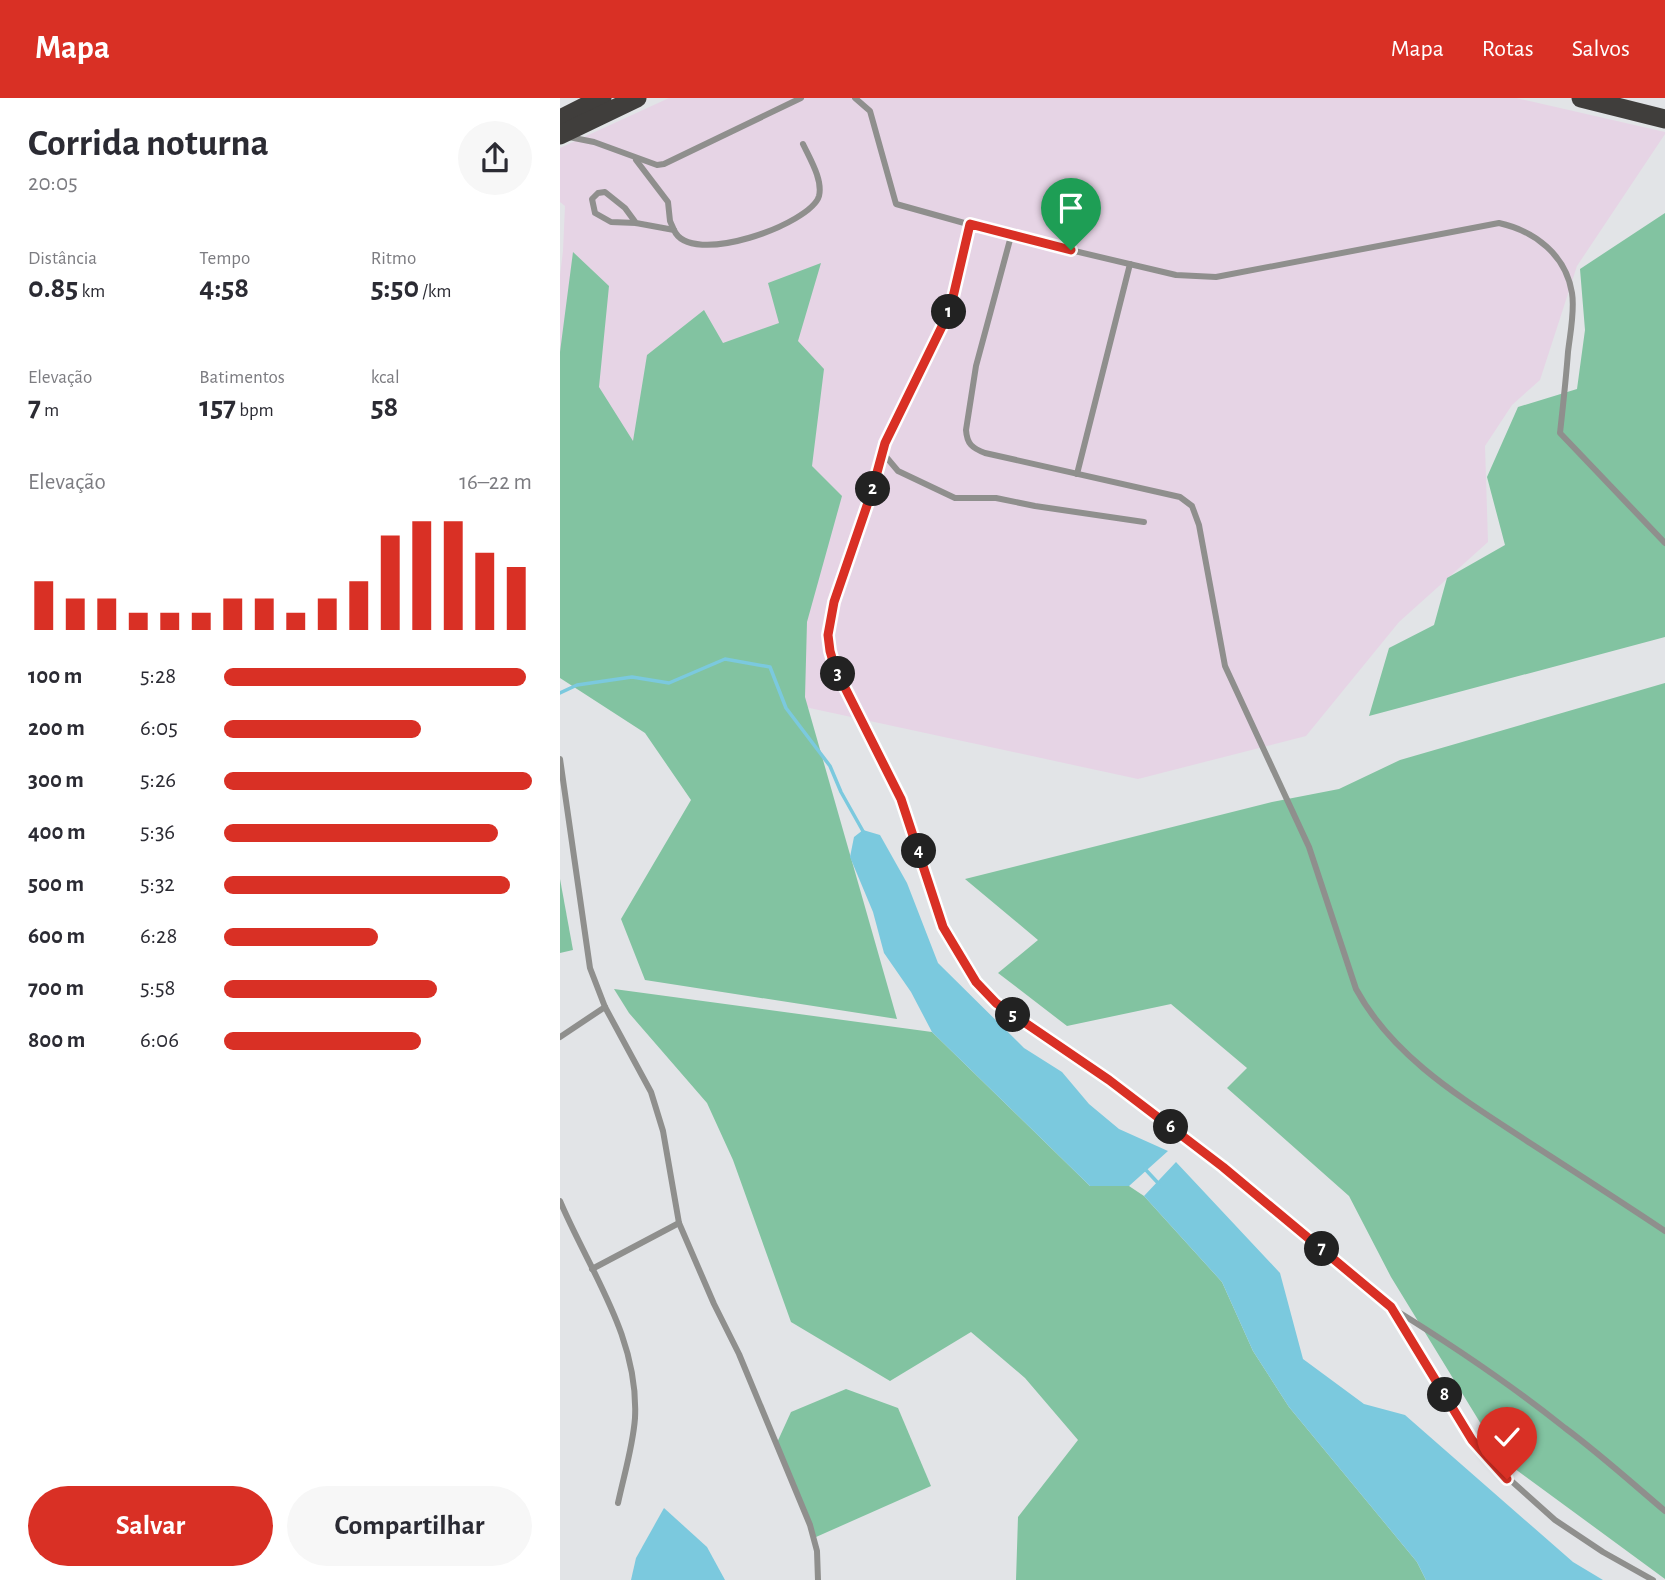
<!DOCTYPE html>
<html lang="pt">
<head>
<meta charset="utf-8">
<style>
  body { margin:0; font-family:"Alegreya Sans",sans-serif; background:#f7f7f7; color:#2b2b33; height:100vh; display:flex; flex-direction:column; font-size:26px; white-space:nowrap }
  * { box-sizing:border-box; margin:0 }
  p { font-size:23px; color:#7c7c81 }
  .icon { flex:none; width:38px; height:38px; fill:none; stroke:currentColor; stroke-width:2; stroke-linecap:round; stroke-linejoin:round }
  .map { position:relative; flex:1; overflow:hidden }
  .panel { display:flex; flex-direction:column; background:#fff; width:560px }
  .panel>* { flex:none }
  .pin { position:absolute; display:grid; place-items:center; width:60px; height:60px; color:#fff; margin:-72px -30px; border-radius:50% 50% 50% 0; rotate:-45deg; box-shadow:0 0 7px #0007 }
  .pin .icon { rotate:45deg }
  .km { position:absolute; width:35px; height:35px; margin:-18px; border-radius:50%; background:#222; color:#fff; font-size:19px; line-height:35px; text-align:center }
  .round { display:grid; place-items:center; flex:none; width:74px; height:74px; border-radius:37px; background:#f7f7f7 }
  .headline { display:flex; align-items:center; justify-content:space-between; height:119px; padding:0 28px }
  h1 { font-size:38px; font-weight:700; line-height:52px }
  .metrics { display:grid; grid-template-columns:repeat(3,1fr); gap:10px; height:119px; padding:7px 28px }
  .metrics div { display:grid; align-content:center }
  .metrics b { font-size:30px; font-weight:700 }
  .metrics small { font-size:19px; font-weight:400 }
  .metrics p { font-size:19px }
  .chart { height:196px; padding:14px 28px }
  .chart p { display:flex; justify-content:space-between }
  .chart svg { width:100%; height:126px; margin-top:7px; stroke:#d93025; stroke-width:6 }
  .button { display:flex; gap:14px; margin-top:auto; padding:14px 28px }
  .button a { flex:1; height:80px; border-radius:42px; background:#d93025; color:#fff; font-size:28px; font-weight:700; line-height:80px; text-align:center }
  .button a+a { background:#f7f7f7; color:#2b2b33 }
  ul { padding:0 28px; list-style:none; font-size:23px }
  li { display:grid; grid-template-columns:112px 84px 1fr; align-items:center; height:52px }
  li i { height:18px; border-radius:9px; background:#d93025 }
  header { display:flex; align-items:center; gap:42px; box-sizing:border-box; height:98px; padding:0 35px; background:#d93025; color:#fff }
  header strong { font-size:33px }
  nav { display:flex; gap:38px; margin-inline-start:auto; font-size:24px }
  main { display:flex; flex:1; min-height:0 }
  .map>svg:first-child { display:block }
</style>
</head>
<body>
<header>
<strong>Mapa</strong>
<nav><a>Mapa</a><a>Rotas</a><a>Salvos</a></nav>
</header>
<main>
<section class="panel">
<div class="headline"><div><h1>Corrida noturna</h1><p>20:05</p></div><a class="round"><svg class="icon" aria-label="share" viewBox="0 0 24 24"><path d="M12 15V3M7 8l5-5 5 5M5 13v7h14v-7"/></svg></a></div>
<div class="metrics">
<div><p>Distância</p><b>0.85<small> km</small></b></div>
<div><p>Tempo</p><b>4:58</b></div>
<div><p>Ritmo</p><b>5:50<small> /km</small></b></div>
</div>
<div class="metrics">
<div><p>Elevação</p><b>7<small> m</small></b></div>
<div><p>Batimentos</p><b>157<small> bpm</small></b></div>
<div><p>kcal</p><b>58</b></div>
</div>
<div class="chart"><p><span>Elevação</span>16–22 m</p>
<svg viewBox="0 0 160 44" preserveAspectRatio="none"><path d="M5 44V27M15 44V33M25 44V33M35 44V38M45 44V38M55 44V38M65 44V33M75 44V33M85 44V38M95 44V33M105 44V27M115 44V11M125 44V6M135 44V6M145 44V17M155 44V22"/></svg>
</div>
<ul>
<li><b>100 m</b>5:28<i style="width:98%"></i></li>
<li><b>200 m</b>6:05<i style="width:64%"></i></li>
<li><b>300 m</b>5:26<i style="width:100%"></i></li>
<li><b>400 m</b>5:36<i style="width:89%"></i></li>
<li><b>500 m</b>5:32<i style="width:93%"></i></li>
<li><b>600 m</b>6:28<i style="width:50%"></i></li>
<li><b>700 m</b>5:58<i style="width:69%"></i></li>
<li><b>800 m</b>6:06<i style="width:64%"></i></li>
</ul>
<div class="button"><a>Salvar</a><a>Compartilhar</a></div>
</section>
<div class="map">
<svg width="1105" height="1482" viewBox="0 0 1105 1482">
  <rect width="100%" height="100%" fill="#e2e4e7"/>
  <polygon fill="#e6d4e5" points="109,0 956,0 1105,34 1105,36 1017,168 980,282 952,307 925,348 928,444 839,524 746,638 578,681 0,556 0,177 3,153 5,108 0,104 0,50"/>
  <g fill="#82c3a1">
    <polygon points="1105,115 1105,539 809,618 829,550 874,527 887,480 945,447 927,379 958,309 1017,291 1025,232 1020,171"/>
    <polygon points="13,154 49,188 39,289 73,343 87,257 144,212 163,245 219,225 208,185 261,165 238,243 264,271 252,368 282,398 247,524 245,599 337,921 85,882 61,821 131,702 85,635 0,580 0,254"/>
    <polygon points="1105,585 1105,1481 943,1362 831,1179 789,1098 667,990 687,970 611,906 507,928 438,875 478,842 405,781 712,704 779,691 840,662"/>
    <polygon points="0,781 13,852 0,855"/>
    <polygon points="54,891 372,934 530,1088 569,1088 584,1098 662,1184 693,1253 729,1309 857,1464 866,1482 456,1482 458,1419 518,1342 465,1280 411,1234 330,1283 231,1224 173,1062 147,1005 69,915"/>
    <polygon points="286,1291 338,1310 371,1388 256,1439 215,1349 231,1314"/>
  </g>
  <g fill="#7bc9de">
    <polygon points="303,732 320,737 347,785 378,865 464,950 502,974 529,1006 559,1031 608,1053 569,1088 530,1088 372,934 351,894 324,855 313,814 290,759 294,739"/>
    <polygon points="616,1064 720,1175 743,1261 804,1306 845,1317 1013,1464 1043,1482 866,1482 857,1464 729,1309 693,1253 662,1184 584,1098"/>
    <polygon points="104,1410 147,1449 165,1482 71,1482 76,1460"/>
  </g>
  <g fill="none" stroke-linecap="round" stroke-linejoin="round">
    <g stroke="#7bc9de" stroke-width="3.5">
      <polyline points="0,595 17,587 72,579 109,585 165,561 210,569 226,610 270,668 281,694 304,735"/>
      <polyline points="585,1071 599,1086"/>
    </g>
    <g stroke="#8f8f8d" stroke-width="6">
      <path d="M295,0L310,13L336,106L451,138L616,177L656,179L939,125C975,133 1006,157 1012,195C1015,213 1010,236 1008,254C1006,281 1003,308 1000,335L1105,445"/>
      <polyline points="9,39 34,44 97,67 104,66 241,0"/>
      <polyline points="76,125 65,110 45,94 38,95 32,101 35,115 51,124 76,125 114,132 110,123 108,104 76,62"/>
      <polyline points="410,126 390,212 325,345 312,393 274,504 268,537 270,553 275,570 341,701 383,829 417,884 436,905 549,982 663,1069 831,1209 913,1342 928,1362 995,1422 1043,1454 1093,1482"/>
      <path d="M114,132C130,170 251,126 259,98C263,82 250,61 243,46"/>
      <path d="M451,138L416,268L406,332C407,346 412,350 425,355L620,399L632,408L639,427L665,568L749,749L796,891C834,961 905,1002 970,1045C1015,1074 1060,1103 1105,1133"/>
      <polyline points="322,354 338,373 395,400 436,400 475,408 584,424"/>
      <polyline points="517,376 570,166"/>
      <polyline points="0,661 30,870 45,909 91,994 103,1033 119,1125 154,1206 179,1256 250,1427 257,1453 258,1482"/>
      <polyline points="0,939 45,909"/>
      <path d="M0,1103C30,1174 79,1239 75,1320C73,1348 64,1377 58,1405"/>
      <polyline points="32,1171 119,1125"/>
      <path d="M832,1210C892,1247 950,1286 1005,1330C1040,1356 1072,1385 1105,1413"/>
    </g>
    <g stroke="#403e3c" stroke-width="19">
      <polyline points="1021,0 1105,21"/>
      <polyline points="0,21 42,0"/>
      <polyline points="0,37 77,0"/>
    </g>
  </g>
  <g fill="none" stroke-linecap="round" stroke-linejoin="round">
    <g stroke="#fff" stroke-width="14">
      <polyline id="route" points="511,152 410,126 390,212 325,345 312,393 274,504 268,537 270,553 275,570 341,701 383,829 416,884 436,905 549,982 663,1069 831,1209 912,1342 947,1381"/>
    </g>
    <use href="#route" stroke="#d93025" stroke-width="9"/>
  </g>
</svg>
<div class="pin" style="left:511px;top:152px;background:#1e9e55"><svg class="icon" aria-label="arrive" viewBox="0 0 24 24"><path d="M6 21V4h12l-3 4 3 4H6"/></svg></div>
<div class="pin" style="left:947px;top:1381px;background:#d93025"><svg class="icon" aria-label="check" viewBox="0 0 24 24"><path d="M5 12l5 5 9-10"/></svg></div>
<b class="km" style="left:389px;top:214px">1</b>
<b class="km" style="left:313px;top:391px">2</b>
<b class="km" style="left:278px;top:576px">3</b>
<b class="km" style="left:359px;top:753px">4</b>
<b class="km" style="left:453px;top:917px">5</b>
<b class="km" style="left:611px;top:1029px">6</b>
<b class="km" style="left:762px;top:1151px">7</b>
<b class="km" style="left:885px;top:1297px">8</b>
</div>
</main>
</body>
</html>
